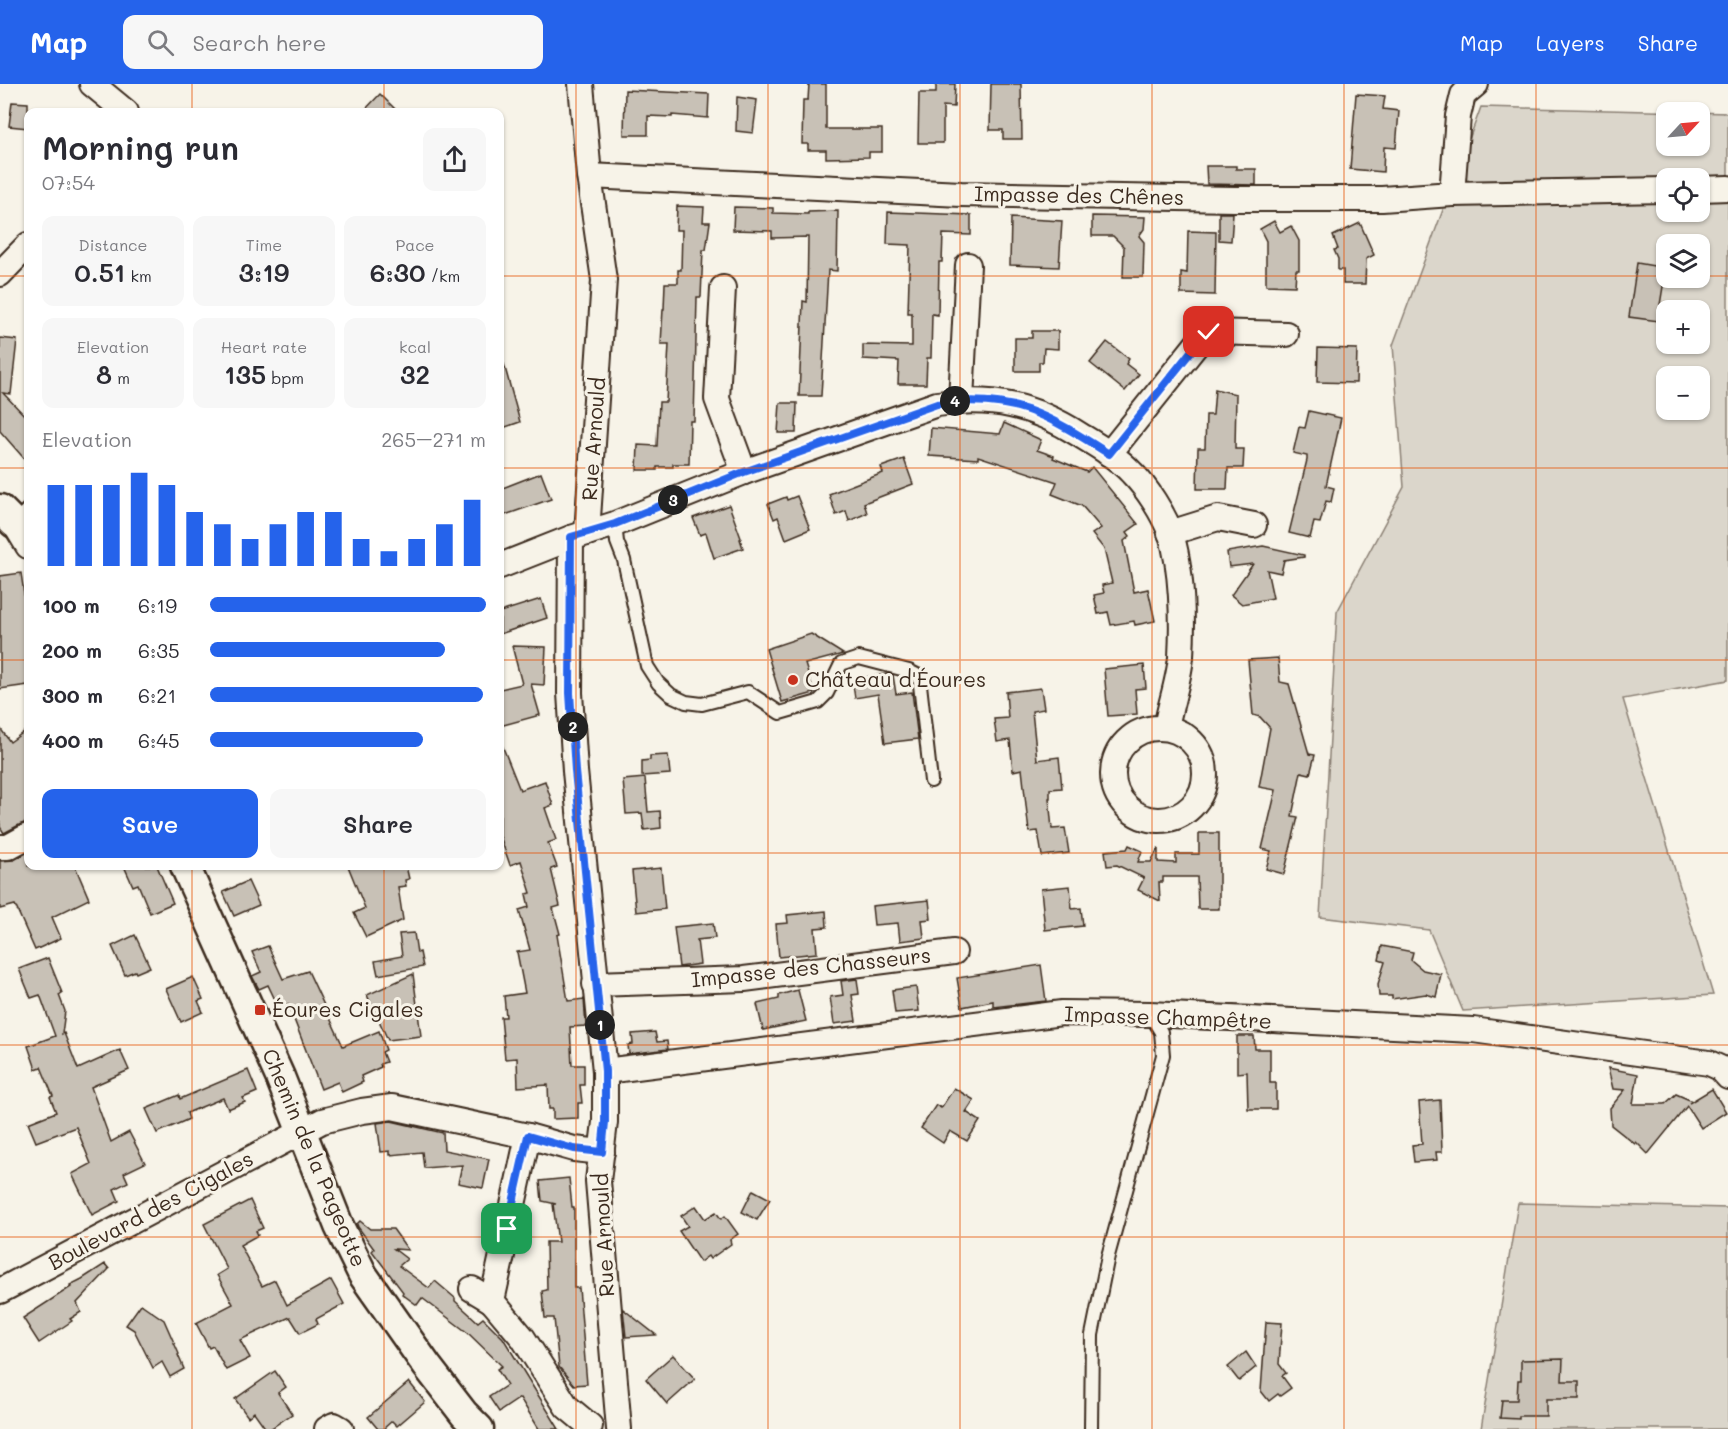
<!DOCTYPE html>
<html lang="en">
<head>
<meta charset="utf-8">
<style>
  body { margin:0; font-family:Mali,sans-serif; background:#f7f7f7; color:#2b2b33; height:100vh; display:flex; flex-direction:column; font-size:22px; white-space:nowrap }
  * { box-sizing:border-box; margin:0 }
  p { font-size:20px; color:#7c7c81 }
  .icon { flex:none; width:33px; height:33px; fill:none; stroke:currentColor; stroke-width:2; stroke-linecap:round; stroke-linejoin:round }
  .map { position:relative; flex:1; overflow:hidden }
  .panel { position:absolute; left:24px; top:24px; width:480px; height:762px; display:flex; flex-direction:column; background:#fff; border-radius:12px; box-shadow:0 2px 4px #0004 }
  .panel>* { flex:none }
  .needle { width:39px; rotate:64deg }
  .buttons { position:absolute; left:1656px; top:18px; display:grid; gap:12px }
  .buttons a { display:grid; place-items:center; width:54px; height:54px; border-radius:12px; background:#fff; box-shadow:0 2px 4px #0004; font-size:30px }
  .pin { position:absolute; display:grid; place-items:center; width:51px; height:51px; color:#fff; margin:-26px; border-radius:12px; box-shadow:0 3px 9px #0006 }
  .km { position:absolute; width:30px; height:30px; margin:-15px; border-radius:50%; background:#222; color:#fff; font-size:16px; line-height:30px; text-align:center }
  .round { display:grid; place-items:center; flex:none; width:63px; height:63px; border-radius:12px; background:#f7f7f7 }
  .head { display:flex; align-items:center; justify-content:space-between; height:102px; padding:0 18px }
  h1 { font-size:33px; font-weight:600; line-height:45px }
  .figures { display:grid; grid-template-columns:repeat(3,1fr); gap:9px; height:102px; padding:6px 18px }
  .figures div { display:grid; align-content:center; border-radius:12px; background:#f7f7f7; text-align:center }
  .figures b { font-size:26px; font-weight:600 }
  .figures small { font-size:16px; font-weight:400 }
  .figures p { font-size:16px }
  .chart { height:168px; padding:12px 18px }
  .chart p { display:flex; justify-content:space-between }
  .chart svg { width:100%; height:108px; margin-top:6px; stroke:#2563eb; stroke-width:6 }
  .button { display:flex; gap:12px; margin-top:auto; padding:12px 18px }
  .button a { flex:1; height:69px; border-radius:12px; background:#2563eb; color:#fff; font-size:24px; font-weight:600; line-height:69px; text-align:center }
  .button a+a { background:#f7f7f7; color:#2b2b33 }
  ul { padding:0 18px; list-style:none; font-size:20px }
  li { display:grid; grid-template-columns:96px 72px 1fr; align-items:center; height:45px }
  li i { height:15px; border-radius:8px; background:#2563eb }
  header { display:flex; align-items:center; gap:36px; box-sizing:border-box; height:84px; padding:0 30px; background:#2563eb; color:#fff }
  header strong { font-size:28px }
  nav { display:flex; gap:33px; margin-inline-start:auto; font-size:21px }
  .search { width:420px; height:54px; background:#f7f7f7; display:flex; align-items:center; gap:15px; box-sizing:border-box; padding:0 21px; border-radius:12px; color:#7c7c81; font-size:22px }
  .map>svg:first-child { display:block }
</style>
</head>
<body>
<header>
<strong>Map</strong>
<div class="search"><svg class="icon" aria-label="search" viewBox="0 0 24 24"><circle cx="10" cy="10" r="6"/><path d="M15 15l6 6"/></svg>Search here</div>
<nav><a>Map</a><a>Layers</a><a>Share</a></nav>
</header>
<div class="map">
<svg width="1728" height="1345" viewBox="0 0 1728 1345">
  <rect width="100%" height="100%" fill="#f7f3e8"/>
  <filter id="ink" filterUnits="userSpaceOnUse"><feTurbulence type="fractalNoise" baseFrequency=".0167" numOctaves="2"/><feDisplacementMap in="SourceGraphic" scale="12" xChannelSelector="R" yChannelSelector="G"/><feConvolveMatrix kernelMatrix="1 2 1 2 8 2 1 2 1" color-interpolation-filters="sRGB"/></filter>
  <g filter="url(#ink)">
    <g fill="#dbd6cb" stroke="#8b8074" stroke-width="1.5" fill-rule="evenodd">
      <path d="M1481,23L1728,29V596L1623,615L1713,911L1463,927L1429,846L1320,833L1337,528L1404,403L1393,261ZM1666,28H1700V62H1666ZM1666,94H1700V128H1666ZM1666,160H1700V194H1666ZM1666,226H1700V260H1666ZM1666,292H1700V326H1666Z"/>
      <polygon points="1518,1119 1728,1124 1728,1345 1481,1345"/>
    </g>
    <g fill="#c8c1b6" stroke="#3b2a1e" stroke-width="1.5">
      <polygon points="809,0 826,0 826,45 882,45 882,68 869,68 869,73 826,74 826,66 808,66 808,60 802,60 803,16 808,16"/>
      <polygon points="936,0 955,0 954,23 943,22 943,59 918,59 919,9 936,9"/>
      <polygon points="991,0 1021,0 1022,55 1003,55 1003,46 990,46"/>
      <polygon points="625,6 709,10 708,34 672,31 672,33 648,32 648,51 624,51"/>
      <polygon points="380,10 398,28 363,28"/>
      <polygon points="1356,10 1385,12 1383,25 1399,27 1396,64 1384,63 1383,88 1350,85"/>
      <polygon points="737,13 757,16 753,49 736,47"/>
      <polygon points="12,18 28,19 28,44 9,42"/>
      <polygon points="1206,82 1236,82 1236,85 1256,85 1256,101 1207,100"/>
      <polygon points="677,122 704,123 703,138 710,138 706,166 703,166 701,213 697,213 694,337 690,337 689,380 673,380 673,383 657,383 657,386 637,386 638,361 657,362 659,318 666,318 669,260 661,260 663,225 664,225 665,199 678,199 678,186 681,186 682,146 676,146"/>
      <polygon points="734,123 773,124 773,129 808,130 808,128 838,127 837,187 828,186 821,312 799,312 803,217 807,218 808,153 772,154 772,147 733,146"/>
      <polygon points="888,128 971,131 971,151 943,150 942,178 939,178 938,231 932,230 931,274 927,274 926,300 898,300 899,277 863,275 863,261 912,262 912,229 908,229 910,161 887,160"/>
      <polygon points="1219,129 1233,129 1231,157 1219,156"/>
      <polygon points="1092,132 1145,133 1144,145 1139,152 1144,158 1143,193 1123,193 1124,163 1113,152 1092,152"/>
      <polygon points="1011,134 1062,137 1059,183 1010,181"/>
      <polygon points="1274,137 1280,148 1291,142 1299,157 1299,186 1296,186 1295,202 1266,201 1266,157 1260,145"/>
      <polygon points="1360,139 1374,171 1366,175 1365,200 1343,200 1343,186 1338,186 1338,175 1334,166 1338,165 1333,152"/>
      <polygon points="1188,147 1216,148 1215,211 1181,210 1181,188 1187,189"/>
      <polygon points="1637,179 1666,184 1660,221 1666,222 1666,238 1629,233"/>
      <polygon points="1032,247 1058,247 1058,265 1044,264 1043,278 1039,278 1039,287 1015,287 1015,254 1032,254"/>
      <polygon points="0,254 17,256 11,310 3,309 28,335 28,379 0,347"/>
      <polygon points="1107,258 1129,275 1126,280 1139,290 1125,307 1090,279"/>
      <polygon points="1318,264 1357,265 1356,299 1317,298"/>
      <polygon points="500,280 504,280 520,338 500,345"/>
      <polygon points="1215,305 1236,310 1235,365 1244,365 1243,384 1228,384 1227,405 1197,405 1198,364 1205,364 1206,331 1213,331"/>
      <polygon points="780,319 797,319 796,349 778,349"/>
      <polygon points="1309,327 1341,334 1326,402 1334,404 1331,418 1326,417 1320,439 1314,438 1310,454 1289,449 1307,376 1307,372 1293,369 1299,343 1305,344"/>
      <polygon points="1004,339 1041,356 1037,366 1054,372 1053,374 1087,388 1092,383 1138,440 1127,448 1130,452 1124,457 1134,508 1148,505 1155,537 1135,541 1134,537 1111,541 1108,528 1098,530 1094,511 1104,509 1102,501 1112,499 1104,465 1092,450 1101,444 1082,422 1052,410 1057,398 978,372 978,375 929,372 931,344 1000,350"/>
      <polygon points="904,375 913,400 864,419 867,429 849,437 846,427 836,431 829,410 883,389 881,383"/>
      <polygon points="541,389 551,415 505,431 500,418 500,405"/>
      <polygon points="797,412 810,445 786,455 778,433 774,435 768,420 786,413 787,416"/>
      <polygon points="729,421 741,454 740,455 743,464 714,474 706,449 700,451 693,434"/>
      <polygon points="1263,462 1304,471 1304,473 1284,476 1281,489 1267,486 1273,514 1242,520 1231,511 1253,480 1229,483 1227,468"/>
      <polygon points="21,489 28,537 28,601 0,605 0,492"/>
      <polygon points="541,515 547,534 500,550 500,528"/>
      <polygon points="811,550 843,570 805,580 814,609 782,618 766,565"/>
      <polygon points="512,562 546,563 544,601 531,600 540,631 500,642 500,605 522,600"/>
      <polygon points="1278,574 1280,598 1289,600 1309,670 1315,671 1310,690 1301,688 1292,732 1298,733 1284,790 1266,785 1271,767 1262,765 1276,706 1259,703 1270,644 1260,633 1253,631 1248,576"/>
      <polygon points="1144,581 1146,604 1135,605 1137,630 1108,632 1104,585"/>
      <polygon points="887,590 893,591 896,610 912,608 918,655 885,659 878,610 855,614 852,595"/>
      <polygon points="1041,604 1044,625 1032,627 1037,676 1059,673 1062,704 1050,705 1050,714 1049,714 1052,745 1065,744 1069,769 1042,772 1038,747 1029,748 1022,685 1013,687 1010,656 997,658 994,635 1008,634 1006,608"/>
      <polygon points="0,644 10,658 28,645 28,738 21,740 4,749 0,743"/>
      <polygon points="500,656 520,706 545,697 553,721 545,724 556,756 548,759 557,783 551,785 560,822 553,824 560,850 557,851 568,917 584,915 586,942 570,943 572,981 584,981 584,1001 580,1001 582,1019 578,1019 578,1034 553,1035 553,1025 549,1025 548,1001 518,1003 517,974 505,975 501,933 506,933 504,912 525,909 517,868 530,866 519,826 529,823 526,810 531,809 521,777 510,781 500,752"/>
      <polygon points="668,671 670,690 642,692 642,677 650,676 650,672"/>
      <polygon points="645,694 648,728 660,727 661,744 644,746 642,729 626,730 623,696"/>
      <polygon points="1199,749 1219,749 1219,825 1198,825 1197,793 1163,793 1163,798 1159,798 1160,817 1138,806 1144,794 1117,781 1107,782 1105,767 1127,765 1129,761 1142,767 1138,778 1151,778 1158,764 1158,778 1176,779 1176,770 1199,770"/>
      <polygon points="28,768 28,782 75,782 89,815 52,833 61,854 35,866 15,821 0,825 0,777 14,776"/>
      <polygon points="124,782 157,782 173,819 150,829 138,800 133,802"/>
      <polygon points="348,782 406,782 409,795 405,796 406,802 398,803 403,836 366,853 354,829 365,824"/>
      <polygon points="661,784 665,825 636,828 632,787"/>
      <polygon points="248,797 259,821 234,832 223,808"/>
      <polygon points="1070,802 1072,825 1081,824 1083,842 1045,846 1041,805"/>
      <polygon points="929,816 931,835 922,836 924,854 900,857 898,839 874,841 872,822"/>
      <polygon points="826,827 827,843 815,844 817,869 779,873 776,840 788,839 787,831"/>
      <polygon points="713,839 715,854 697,856 700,880 679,883 674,843"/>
      <polygon points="414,849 417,869 420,868 423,883 378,891 375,877 402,872 399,850"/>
      <polygon points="135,851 150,883 136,889 135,887 125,891 112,862"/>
      <polygon points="268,862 283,895 308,887 343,962 379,947 386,966 382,968 386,978 380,980 381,983 361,992 363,998 342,1008 338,998 321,1005 288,920 279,924 268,901 259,905 252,892 261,888 252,868"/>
      <polygon points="1382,862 1413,868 1411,876 1423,886 1441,890 1436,913 1426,910 1392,915 1392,912 1379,912 1378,900 1385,878 1379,876"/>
      <polygon points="48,874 62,909 59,911 65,927 62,950 64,949 78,985 120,966 129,986 91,1003 111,1058 129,1048 145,1079 124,1089 128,1098 114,1105 119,1117 92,1131 72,1090 91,1080 76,1043 36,1058 28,1039 56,1028 50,1013 53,1012 41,983 36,985 28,962 55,952 40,911 31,914 19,885"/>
      <polygon points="1041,881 1046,917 993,923 993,917 962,923 957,894"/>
      <polygon points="413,890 421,952 388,956 367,911"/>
      <polygon points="193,893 203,915 198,917 203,928 181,938 166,905"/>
      <polygon points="857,895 859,910 852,911 856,937 834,940 830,913 843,911 841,897"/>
      <polygon points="916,903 919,927 895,929 892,906"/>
      <polygon points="798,906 806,937 763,946 757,920 779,915 779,911"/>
      <polygon points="655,948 657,958 667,957 668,965 629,970 628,961 633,960 632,950"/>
      <polygon points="1237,952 1254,952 1255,965 1270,965 1270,999 1276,999 1276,1025 1248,1025 1247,988 1237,989"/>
      <polygon points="1608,984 1638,990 1633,1020 1665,1020 1676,1010 1692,1017 1689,1019 1712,1005 1726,1028 1701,1044 1687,1022 1648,1070 1636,1058 1635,1060 1611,1041 1610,1024 1625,1006 1613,1005"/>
      <polygon points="248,986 257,1008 243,1014 245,1018 228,1025 223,1014 187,1029 189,1035 157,1049 146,1025 179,1011 180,1015"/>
      <polygon points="954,1004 974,1016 966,1028 980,1037 967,1057 950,1047 943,1059 921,1044 936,1021 941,1024"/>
      <polygon points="1440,1016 1442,1068 1436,1068 1437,1076 1414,1078 1412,1061 1422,1060 1419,1018"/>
      <polygon points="391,1037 443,1049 444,1066 489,1075 483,1104 458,1099 462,1081 424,1084 422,1068 390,1071 390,1067 381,1068 377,1039"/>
      <polygon points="569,1094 572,1123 574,1123 574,1204 579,1204 587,1300 574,1301 559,1283 554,1234 545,1234 542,1207 547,1206 546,1158 558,1158 553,1120 556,1120 542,1117 540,1097"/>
      <polygon points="753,1106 770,1115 757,1136 742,1128"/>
      <polygon points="250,1116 263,1144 256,1147 258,1151 240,1161 262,1202 275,1196 287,1221 331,1196 344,1220 316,1235 318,1240 300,1249 290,1233 240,1256 250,1274 226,1286 213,1262 209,1264 196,1239 233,1220 217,1191 227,1185 204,1140"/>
      <polygon points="696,1122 705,1135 716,1128 721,1135 725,1132 738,1150 730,1156 731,1160 710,1175 708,1172 700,1178 679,1147 688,1142 681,1132"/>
      <polygon points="360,1137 370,1145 393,1145 408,1166 394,1165 407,1175 399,1182 429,1204 435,1197 455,1214 455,1217 478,1238 483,1234 503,1254 559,1345 539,1345 520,1314 499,1328 489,1313 507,1301 497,1285 502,1282 468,1249 422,1214 417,1221 402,1210 403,1208 372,1167 374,1165 358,1143 357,1140"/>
      <polygon points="105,1180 109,1185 77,1219 81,1228 70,1235 72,1237 39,1259 23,1234 71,1203 70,1201 82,1195"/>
      <polygon points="141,1220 164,1236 179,1270 178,1271 184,1285 170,1293 162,1278 153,1284 134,1246 126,1241"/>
      <polygon points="623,1225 656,1251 626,1253"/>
      <polygon points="1266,1238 1282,1239 1279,1280 1286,1289 1282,1292 1291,1304 1280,1312 1278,1310 1269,1317 1261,1307"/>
      <polygon points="1246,1268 1256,1283 1239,1297 1228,1283"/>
      <polygon points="673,1271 695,1295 667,1320 646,1295"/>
      <polygon points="1563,1275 1562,1297 1579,1297 1579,1315 1546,1315 1546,1332 1519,1332 1519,1335 1500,1334 1502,1316 1517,1316 1518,1296 1521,1296 1521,1276"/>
      <polygon points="275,1287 286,1303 278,1309 292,1330 270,1345 266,1345 254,1328 248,1333 235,1315"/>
      <polygon points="409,1298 425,1318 397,1342 392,1337 383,1345 378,1345 368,1333"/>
    </g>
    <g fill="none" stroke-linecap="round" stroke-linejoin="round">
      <g stroke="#3b2a1e" stroke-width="16">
        <g id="service">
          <polyline points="14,439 28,425"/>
          <polyline points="615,440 617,458 624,476 647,582 658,599 671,611 686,618 702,620 748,608 780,629 818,618 827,609 841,580 859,574 909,587 919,592 931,697"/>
          <polyline points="1091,1345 1092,1251 1108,1172 1163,971 1161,948 1150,930"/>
        </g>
      </g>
      <g stroke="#3b2a1e" stroke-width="28">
        <g id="minor">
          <polyline points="92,0 126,28"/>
          <polyline points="581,0 589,92 604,196 587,449 571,454 570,609 575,687 605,987 605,1038 598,1097 619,1345"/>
          <polyline points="589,92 961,110 1234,115 1382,115 1452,110 1458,32 1463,11 1476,0"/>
          <polyline points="1700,105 1728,104"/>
          <polyline points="1452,110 1666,106"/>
          <polyline points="0,190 28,161"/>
          <polyline points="723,204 717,315 744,388"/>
          <polyline points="961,316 968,181"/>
          <polyline points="1109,370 1201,255 1209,248 1286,250"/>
          <polyline points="14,439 28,462"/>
          <path d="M587,449L615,440L744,388L937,320C992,312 1033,321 1080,351C1098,362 1117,373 1132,389C1147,404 1163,429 1171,450C1182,486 1183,536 1181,573C1179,596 1170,621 1166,644"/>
          <polyline points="1170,449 1218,434 1254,441"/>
          <polyline points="500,482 571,454"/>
          <circle cx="1159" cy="690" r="46"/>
          <polyline points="0,763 8,763 28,752"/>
          <polyline points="595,900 744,895 954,868"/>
          <polyline points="605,987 1062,929 1150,930 1473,946 1709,979 1720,984 1728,993"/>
          <polyline points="528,1052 492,1217 523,1254 567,1323 590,1342"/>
          <polyline points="472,1205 492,1217"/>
          <polyline points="0,1207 322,1037 362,1027 392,1023 528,1052 574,1065 602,1068"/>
          <polyline points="327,1345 334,1341 341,1345"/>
        </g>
      </g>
      <g stroke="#3b2a1e" stroke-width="33">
        <g id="tertiary">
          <polyline points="0,425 14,439"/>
          <polyline points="185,782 280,993 339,1142 363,1191 427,1282 464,1330 479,1345"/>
        </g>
      </g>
      <use href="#service" stroke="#f7f3e8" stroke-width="12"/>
      <use href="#minor" stroke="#f7f3e8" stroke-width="24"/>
      <use href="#tertiary" stroke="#f7f3e8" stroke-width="28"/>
    </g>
  </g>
  <g fill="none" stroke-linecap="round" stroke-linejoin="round" filter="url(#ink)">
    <g stroke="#fff" stroke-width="12">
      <path id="route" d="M507,1145L528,1052L574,1065L602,1068L605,1038V987L575,687L570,609L571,453L615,440L744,388L937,320C1012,309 1048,331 1109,370L1201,255L1209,248"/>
    </g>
    <use href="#route" stroke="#2563eb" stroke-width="8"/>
  </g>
  <path fill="none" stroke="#e8590c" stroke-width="1.5" stroke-opacity="0.55" d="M192,0V28M384,0V28M576,0V1345M768,0V1345M960,0V1345M1152,0V1345M1344,0V1345M1536,0V1345M0,192H28M500,192H1666M1700,192H1728M0,384H28M500,384H1728M0,576H28M500,576H1728M0,769H28M500,769H1728M192,782V1345M384,782V1345M0,961H1728M0,1153H1728"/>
  <g fill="#c8321e" stroke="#f7f3e8" stroke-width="2">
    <circle cx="793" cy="596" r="6"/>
    <rect x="254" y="920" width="12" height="12" rx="3"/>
  </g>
  <g text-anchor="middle" stroke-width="6" stroke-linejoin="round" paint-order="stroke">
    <g font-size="21" fill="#3b2a1e" stroke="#f7f3e8">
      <text transform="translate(1079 112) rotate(1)" y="7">Impasse des Chênes</text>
      <text transform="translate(594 355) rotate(-86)" y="7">Rue Arnould</text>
      <text transform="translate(811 884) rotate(-6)" y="7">Impasse des Chasseurs</text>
      <text transform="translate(1168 934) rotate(2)" y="7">Impasse Champêtre</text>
      <text transform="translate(314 1074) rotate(67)" y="7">Chemin de la Pageotte</text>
      <text transform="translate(151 1127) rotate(-28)" y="7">Boulevard des Cigales</text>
      <text transform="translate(604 1151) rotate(-93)" y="7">Rue Arnould</text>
    </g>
    <g font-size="21" fill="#3b2a1e" stroke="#f7f3e8" text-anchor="start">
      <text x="805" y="603">Château d'Éoures</text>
      <text x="272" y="933">Éoures Cigales</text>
    </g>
  </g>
</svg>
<div class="buttons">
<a><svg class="needle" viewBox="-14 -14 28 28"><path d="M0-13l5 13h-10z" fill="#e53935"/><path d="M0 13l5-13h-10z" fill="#7c7c81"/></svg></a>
<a><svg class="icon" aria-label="locate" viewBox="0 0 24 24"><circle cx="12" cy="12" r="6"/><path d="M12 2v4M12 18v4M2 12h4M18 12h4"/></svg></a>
<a><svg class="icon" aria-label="layers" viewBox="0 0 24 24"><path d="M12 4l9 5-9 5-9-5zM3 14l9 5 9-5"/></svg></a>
<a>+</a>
<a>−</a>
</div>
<div class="pin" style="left:507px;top:1145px;background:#1e9e55"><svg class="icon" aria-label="arrive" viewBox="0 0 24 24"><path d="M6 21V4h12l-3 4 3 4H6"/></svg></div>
<div class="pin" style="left:1209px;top:248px;background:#d93025"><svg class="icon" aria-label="check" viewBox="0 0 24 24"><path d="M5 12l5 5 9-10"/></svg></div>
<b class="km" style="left:600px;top:941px">1</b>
<b class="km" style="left:573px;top:643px">2</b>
<b class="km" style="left:673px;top:416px">3</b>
<b class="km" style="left:955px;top:317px">4</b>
<section class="panel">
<div class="head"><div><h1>Morning run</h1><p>07:54</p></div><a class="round"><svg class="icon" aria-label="share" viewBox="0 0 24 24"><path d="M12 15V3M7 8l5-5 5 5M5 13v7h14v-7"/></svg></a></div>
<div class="figures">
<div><p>Distance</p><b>0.51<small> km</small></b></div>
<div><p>Time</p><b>3:19</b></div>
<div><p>Pace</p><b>6:30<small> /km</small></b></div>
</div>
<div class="figures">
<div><p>Elevation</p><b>8<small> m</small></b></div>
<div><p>Heart rate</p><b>135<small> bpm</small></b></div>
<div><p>kcal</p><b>32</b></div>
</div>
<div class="chart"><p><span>Elevation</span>265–271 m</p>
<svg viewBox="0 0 160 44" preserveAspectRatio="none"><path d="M5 44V11M15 44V11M25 44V11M35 44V6M45 44V11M55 44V22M65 44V27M75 44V33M85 44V27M95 44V22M105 44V22M115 44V33M125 44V38M135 44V33M145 44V27M155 44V17"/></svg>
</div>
<ul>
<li><b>100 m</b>6:19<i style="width:100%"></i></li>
<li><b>200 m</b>6:35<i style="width:85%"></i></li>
<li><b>300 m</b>6:21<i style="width:99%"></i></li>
<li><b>400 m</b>6:45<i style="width:77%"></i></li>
</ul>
<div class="button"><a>Save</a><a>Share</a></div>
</section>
</div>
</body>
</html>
